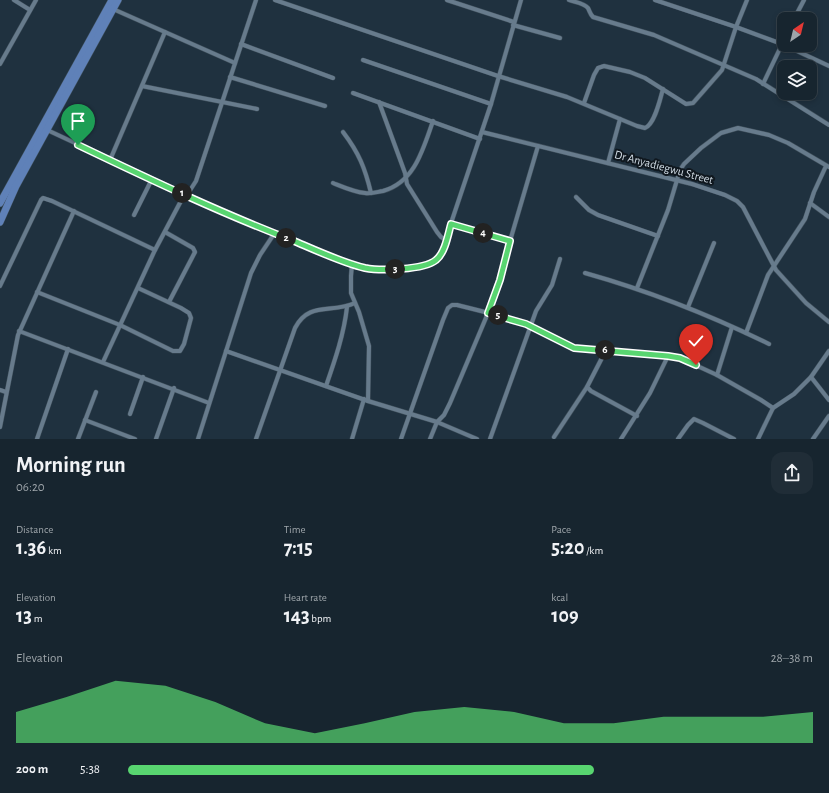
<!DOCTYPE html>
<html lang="en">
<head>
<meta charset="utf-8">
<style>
  body { margin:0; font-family:"Alegreya Sans",sans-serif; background:#202d37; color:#f1f3f6; height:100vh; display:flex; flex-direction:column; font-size:15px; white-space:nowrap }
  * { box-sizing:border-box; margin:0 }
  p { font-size:13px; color:#9ea5aa }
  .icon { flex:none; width:22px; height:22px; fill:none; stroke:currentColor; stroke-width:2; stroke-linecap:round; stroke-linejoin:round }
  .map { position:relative; height:439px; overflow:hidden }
  .details { display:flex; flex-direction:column; background:#17252f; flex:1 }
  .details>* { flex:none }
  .needle { width:26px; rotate:35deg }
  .fabs { position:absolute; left:777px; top:12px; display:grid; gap:8px }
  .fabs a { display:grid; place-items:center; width:40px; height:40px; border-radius:8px; background:#17252f; box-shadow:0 2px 6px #0003,0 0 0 1px #36424b; font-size:20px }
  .pin { position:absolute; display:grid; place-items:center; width:34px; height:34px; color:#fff; margin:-41px -17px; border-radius:50% 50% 50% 0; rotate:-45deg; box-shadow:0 0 4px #0007 }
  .pin .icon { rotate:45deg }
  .km { position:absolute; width:20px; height:20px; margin:-10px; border-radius:50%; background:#222; color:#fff; font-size:11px; line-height:20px; text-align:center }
  .round { display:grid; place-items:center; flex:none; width:42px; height:42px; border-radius:12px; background:#202d37 }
  .headline { display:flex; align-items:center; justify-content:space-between; height:68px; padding:0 16px }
  h1 { font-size:22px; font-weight:700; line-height:30px }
  .stats { display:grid; grid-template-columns:repeat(3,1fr); gap:6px; height:68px; padding:4px 16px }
  .stats div { display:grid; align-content:center }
  .stats b { font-size:20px; font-weight:700 }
  .stats small { font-size:11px; font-weight:400 }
  .stats p { font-size:11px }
  .chart { height:112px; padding:8px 16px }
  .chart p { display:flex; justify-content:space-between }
  .chart svg { width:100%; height:72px; margin-top:4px; fill:#58d570; opacity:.7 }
  ul { padding:0 16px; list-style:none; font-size:13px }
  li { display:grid; grid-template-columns:64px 48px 1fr; align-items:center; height:30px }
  li i { height:10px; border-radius:5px; background:#58d570 }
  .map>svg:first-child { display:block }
</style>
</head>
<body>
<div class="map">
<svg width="829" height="439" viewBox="0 0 829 439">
  <rect width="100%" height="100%" fill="#1f313f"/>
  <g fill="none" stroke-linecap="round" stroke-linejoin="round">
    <g stroke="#3f4f5b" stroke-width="5">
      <g id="street">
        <polyline points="14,0 30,10"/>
        <polyline points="256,0 196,181 187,195 274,234"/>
        <path d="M275,0L498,76L567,97L637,126L645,128C655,124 660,99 663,89"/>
        <polyline points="447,0 514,22"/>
        <path d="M569,0C574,2 584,3 588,8C590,12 590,14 593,17L654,35L756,79L829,125"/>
        <polyline points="655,0 736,27 782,44 829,66"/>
        <polyline points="113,9 235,63"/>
        <polyline points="794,19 804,0"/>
        <polyline points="513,25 560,38"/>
        <polyline points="241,44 333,78"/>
        <polyline points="363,60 491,104"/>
        <polyline points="0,64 36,0"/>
        <polyline points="230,77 325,106"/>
        <polyline points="763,84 784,40"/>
        <polyline points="142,86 257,109"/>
        <polyline points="353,93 480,139"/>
        <polyline points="379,102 405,173 407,184 437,232 441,237 446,240"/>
        <polyline points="584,103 594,75 598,68 604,66 630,72 645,78 686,104 693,103 722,70 736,27 747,0"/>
        <polyline points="45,129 187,195 182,199 155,250 103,362"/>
        <path d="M343,132C359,153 365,168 371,193"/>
        <polyline points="482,132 692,184 725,195 737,201 743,207 776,270 806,303 829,322"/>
        <polyline points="110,160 165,32"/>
        <polyline points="608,163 620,119"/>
        <path d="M333,183C343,187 354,192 365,193C371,194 377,192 383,191C415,182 423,149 433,121"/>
        <polyline points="576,197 589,210 598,215 658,236"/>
        <polyline points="810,203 829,217"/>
        <polyline points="134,215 152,179"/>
        <polyline points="451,224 510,241"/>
        <polyline points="165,232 193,248 195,252 169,302"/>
        <polyline points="352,264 351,276 351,293 359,312 369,346 368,401"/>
        <path d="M585,273C649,291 710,315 769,344"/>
        <polyline points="0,286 41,200 43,198 52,201 155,250"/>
        <polyline points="637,288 668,210 680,170 684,164 701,148 721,133 738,128 769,135 788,143 829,167"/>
        <polyline points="37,292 120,325 173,351 180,351 184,344 191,318 189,313 181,308 138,288"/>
        <polyline points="688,307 714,243"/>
        <polyline points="19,331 209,403"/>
        <polyline points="746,333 768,275 805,219 814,192 826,166"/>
        <polyline points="606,350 587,387 591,391 637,416"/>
        <polyline points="226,351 368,401 437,422 477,439"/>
        <polyline points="717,375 732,327"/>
        <polyline points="811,377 829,400"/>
        <path d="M326,386C335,360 344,334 347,307"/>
        <polyline points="0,390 6,392"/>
        <polyline points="130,414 143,377"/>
        <polyline points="85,420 135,439"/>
        <polyline points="0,427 18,335 74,211"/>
        <polyline points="554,437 587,387"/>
        <polyline points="37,439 68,349"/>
        <polyline points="78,439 96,392"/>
        <polyline points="156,439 174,388"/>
        <path d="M198,439L251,273L260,255L274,234L352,264C374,270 424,273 440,256L491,104L521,0"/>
        <path d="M256,439L295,328C309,301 331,314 355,303"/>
        <polyline points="352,439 364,399"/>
        <polyline points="401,439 443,320 448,308 452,305 457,305 501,316 527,324 566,345 575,348 618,351 680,358 717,375 761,400 773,408"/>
        <polyline points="430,439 437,422 444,415 450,403 488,313 500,280 510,241 538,146"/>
        <polyline points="490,439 536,311 552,285 560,259"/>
        <polyline points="621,439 650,393 668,356"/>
        <polyline points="678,439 688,425 694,419 703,423 734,439"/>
        <polyline points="758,439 773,408 794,394 811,377 829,351"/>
        <polyline points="813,439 829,416"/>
      </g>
    </g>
    <g stroke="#3f4f5b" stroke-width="8">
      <g id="primary">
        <polyline points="0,203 112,0"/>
        <polyline points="0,222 16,186 118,0"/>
      </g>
    </g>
    <use href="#street" stroke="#677b8c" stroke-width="4"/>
    <use href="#primary" stroke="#5f81b8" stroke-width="7"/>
  </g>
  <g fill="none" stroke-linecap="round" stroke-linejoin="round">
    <g stroke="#fff" stroke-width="8">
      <path id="route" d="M78,145C149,179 221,213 294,241C315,250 343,263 365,268C380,271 424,270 436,260C445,253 448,235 451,224L510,241L500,280L488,313L526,324L574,348L668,356L680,358L696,365"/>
    </g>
    <use href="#route" stroke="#58d570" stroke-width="5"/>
  </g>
  <g text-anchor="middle" stroke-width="4" stroke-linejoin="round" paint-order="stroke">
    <g font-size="12" fill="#d0dbe4" stroke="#10181f">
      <text transform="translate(664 167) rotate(15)" y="4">Dr Anyadiegwu Street</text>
    </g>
  </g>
</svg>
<div class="fabs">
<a><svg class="needle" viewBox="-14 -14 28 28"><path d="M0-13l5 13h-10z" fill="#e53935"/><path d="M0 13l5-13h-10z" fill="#9ea5aa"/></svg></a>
<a><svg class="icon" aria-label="layers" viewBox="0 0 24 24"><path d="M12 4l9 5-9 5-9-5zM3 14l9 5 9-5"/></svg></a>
</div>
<div class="pin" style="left:78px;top:145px;background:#1e9e55"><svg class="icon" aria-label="arrive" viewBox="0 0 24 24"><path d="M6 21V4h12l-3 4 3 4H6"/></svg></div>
<div class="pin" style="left:696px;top:365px;background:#d93025"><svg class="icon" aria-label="check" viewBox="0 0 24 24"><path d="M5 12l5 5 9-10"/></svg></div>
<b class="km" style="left:182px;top:193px">1</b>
<b class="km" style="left:286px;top:238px">2</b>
<b class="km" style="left:395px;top:269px">3</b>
<b class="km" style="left:483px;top:233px">4</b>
<b class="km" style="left:498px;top:315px">5</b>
<b class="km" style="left:605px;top:350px">6</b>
</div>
<section class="details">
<div class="headline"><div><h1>Morning run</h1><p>06:20</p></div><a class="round"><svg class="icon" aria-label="share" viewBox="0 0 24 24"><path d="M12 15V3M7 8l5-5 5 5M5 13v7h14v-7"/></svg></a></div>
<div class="stats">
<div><p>Distance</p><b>1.36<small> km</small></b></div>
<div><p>Time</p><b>7:15</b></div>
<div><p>Pace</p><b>5:20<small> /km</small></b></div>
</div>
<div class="stats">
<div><p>Elevation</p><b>13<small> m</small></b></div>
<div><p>Heart rate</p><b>143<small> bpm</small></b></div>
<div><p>kcal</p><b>109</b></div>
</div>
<div class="chart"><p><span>Elevation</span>28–38 m</p>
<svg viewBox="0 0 160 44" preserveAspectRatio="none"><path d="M0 44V25L10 16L20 6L30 9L40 19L50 32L60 38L70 32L80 25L90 22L100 25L110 32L120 32L130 28L140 28L150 28L160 25V44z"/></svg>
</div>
<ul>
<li><b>200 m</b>5:38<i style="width:68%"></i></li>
</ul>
</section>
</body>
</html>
